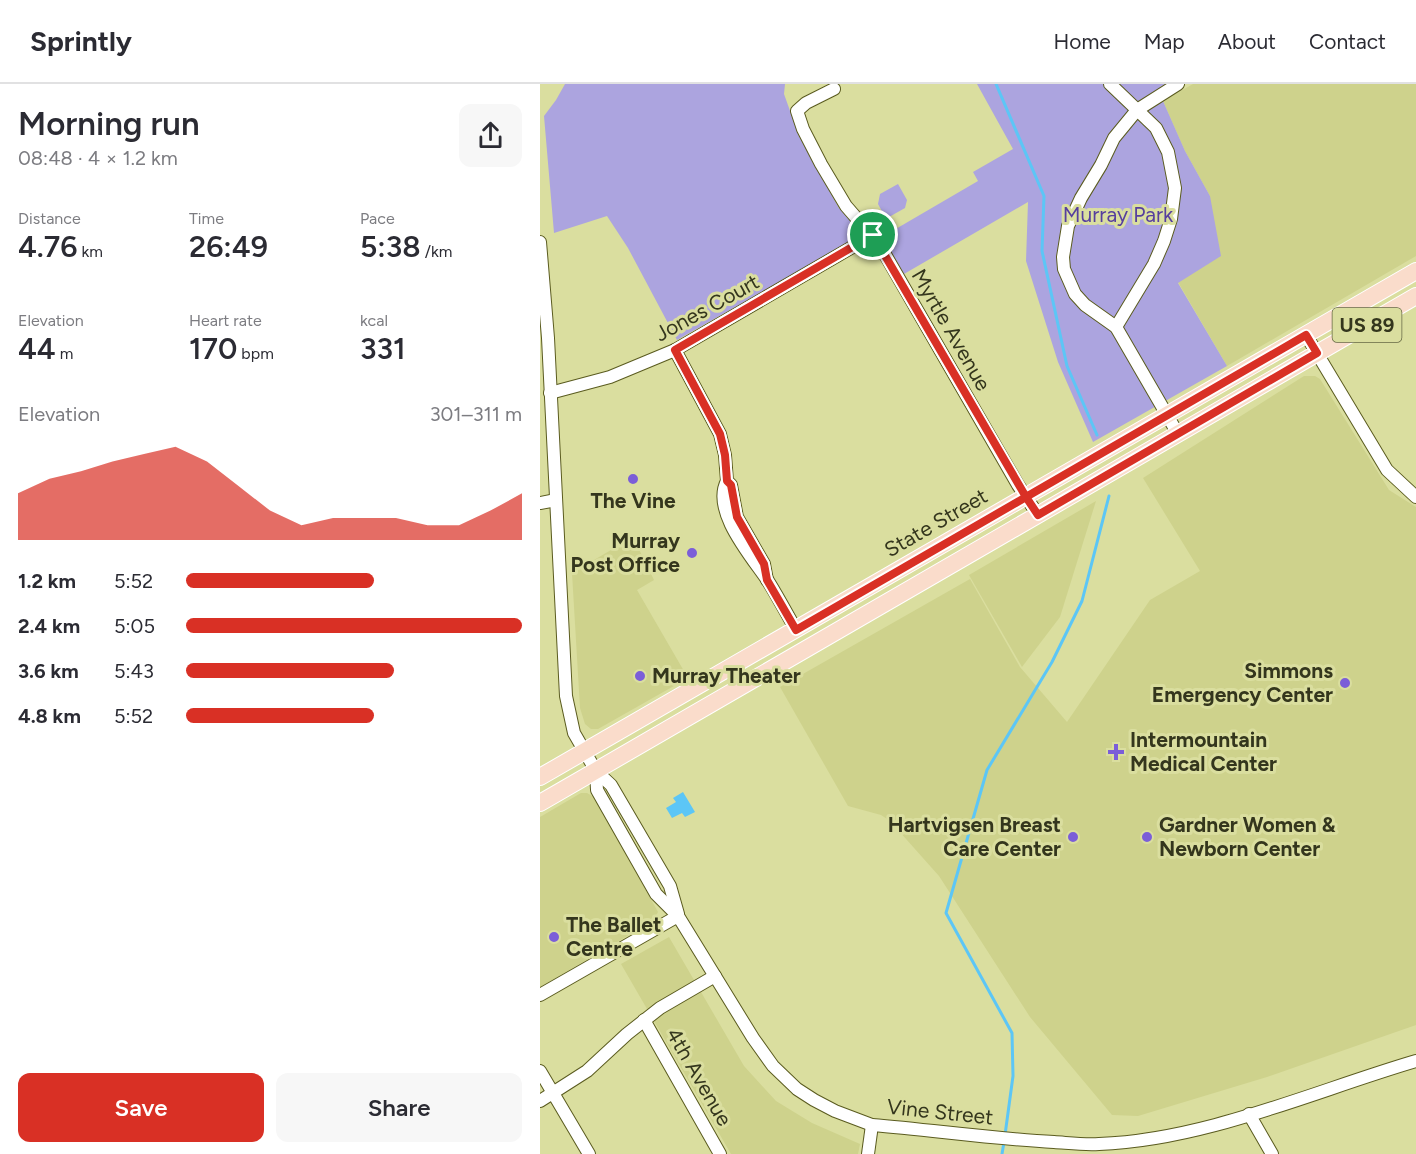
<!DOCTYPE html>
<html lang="en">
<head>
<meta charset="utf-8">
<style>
  body { margin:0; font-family:Figtree,sans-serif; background:#f7f7f7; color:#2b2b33; height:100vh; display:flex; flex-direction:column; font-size:22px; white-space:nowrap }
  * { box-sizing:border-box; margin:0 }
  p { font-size:20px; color:#7c7c81 }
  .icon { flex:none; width:33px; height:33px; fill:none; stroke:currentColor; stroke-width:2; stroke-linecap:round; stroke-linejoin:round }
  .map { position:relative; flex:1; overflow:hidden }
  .sheet { display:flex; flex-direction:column; background:#fff; width:540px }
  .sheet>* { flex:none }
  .pin { position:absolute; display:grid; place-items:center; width:51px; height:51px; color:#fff; margin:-26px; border:3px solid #fff; border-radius:50%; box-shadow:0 2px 6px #0007 }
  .round { display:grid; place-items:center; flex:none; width:63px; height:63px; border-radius:12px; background:#f7f7f7 }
  .summary { display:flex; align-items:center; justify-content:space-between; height:102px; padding:0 18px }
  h1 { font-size:33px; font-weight:600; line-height:45px }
  .figures { display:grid; grid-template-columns:repeat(3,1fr); gap:9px; height:102px; padding:6px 18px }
  .figures div { display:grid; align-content:center }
  .figures b { font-size:30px; font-weight:600 }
  .figures small { font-size:16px; font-weight:400 }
  .figures p { font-size:16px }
  .chart { height:168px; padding:12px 18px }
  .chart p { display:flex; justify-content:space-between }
  .chart svg { width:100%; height:108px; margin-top:6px; fill:#d93025; opacity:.7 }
  .cta { display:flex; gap:12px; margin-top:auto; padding:12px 18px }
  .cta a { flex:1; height:69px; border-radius:12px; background:#d93025; color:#fff; font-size:24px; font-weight:600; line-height:69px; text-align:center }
  .cta a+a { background:#f7f7f7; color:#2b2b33 }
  ul { padding:0 18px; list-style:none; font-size:20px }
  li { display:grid; grid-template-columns:96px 72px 1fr; align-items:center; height:45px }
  li i { height:15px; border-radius:8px; background:#d93025 }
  header { display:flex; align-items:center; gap:36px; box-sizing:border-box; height:84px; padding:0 30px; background:#fff; border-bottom:2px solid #e1e1e2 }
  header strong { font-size:28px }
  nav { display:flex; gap:33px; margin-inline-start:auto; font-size:21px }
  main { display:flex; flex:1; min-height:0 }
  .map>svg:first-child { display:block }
</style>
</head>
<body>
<header>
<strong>Sprintly</strong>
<nav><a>Home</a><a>Map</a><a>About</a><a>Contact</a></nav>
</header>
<main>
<section class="sheet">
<div class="summary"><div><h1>Morning run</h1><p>08:48 · 4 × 1.2 km</p></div><a class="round"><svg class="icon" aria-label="share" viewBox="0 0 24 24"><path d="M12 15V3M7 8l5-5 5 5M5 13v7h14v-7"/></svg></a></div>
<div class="figures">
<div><p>Distance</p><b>4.76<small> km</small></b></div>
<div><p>Time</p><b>26:49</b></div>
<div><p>Pace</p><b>5:38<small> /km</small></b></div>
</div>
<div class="figures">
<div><p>Elevation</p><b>44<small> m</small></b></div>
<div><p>Heart rate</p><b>170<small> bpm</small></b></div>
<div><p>kcal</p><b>331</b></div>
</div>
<div class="chart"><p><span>Elevation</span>301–311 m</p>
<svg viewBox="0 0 160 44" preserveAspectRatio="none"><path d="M0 44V25L10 19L20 16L30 12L40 9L50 6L60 12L70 22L80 32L90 38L100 35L110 35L120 35L130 38L140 38L150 32L160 25V44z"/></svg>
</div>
<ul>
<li><b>1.2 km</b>5:52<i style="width:56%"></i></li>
<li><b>2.4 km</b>5:05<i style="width:100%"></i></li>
<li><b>3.6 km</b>5:43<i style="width:62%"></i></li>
<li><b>4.8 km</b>5:52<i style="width:56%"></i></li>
</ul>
<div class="cta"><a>Save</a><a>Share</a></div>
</section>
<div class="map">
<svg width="876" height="1070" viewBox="0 0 876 1070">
  <rect width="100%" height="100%" fill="#dade9f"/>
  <g fill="#ced28c">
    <polygon points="653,0 876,0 876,172 687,282 638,198 670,112 645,67 623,17"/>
    <polygon points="764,292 775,292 780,295 849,406 876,423 876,941 727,993 598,1032 572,1031 490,933 399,792 350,737 341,731 308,722 240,603 430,495 480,583 527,638 610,516 660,487 603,394"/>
    <polygon points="556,417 520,533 482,583 429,491"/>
    <polygon points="93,453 114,496 97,506 148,594 58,645 51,645 45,640 40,624 32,489"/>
    <polygon points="41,709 47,709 54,713 118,828 113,837 0,903 0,733"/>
    <polygon points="129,853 204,982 236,1017 272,1039 320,1060 318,1070 191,1070 81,880"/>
  </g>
  <g fill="#aca4df">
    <polygon points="25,0 245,0 244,10 259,52 299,124 316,143 316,153 311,158 137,256 88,164 67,132 14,149 4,32 16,16"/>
    <polygon points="437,0 626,0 620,3 623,17 645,67 670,112 681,172 638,199 687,282 553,358 518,278 486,177 488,118 364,190 342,153 438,97 433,88 473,65"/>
    <polygon points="358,100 367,116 365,124 349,133 344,131 338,120 340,110"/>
  </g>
  <polygon fill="#5cc6f6" points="143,708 155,728 145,733 142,729 132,734 126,724 136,718 133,714"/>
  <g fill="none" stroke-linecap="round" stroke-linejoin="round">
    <g stroke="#5cc6f6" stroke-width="3">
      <polyline points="456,0 504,112 502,167 527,282 557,351"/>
      <polyline points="465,1051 473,992 472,949 406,829 447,686 512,578 542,517 569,412"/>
      <polyline points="462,1070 464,1058"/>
    </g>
    <g stroke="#5a5b1f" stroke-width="14">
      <g id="minor">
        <polyline points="570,0 616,44 628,68 635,104 631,135 624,157 614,180 576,243"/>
        <polyline points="294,5 266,19 257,27 263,45 281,80 306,122 339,160 478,401 498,431"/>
        <polyline points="0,158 8,254 26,612 34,649 56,687 71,701 130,802 138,830"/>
        <polyline points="766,251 847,386 876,413"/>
        <polyline points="135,266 180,350 185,371 187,397 191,401 197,433 224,480 227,496"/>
        <polyline points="10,309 70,293 135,266 333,151"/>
        <polyline points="638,350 576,243 545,221 535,210 524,185 523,173 528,142 541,114 561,81 574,54 597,26 638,0"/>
        <path d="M187,397C171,427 212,473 228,497C238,513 247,530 256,546"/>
        <polyline points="0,419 16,416"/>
        <path d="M56,687L57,706L116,810L138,832L213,954L233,982L257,1005L274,1016L295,1027L332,1041C393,1046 453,1055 514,1058C529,1059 544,1061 559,1060C666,1056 774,1007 876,977"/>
        <polyline points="0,911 138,832"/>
        <polyline points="104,936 180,1070"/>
        <polyline points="0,987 49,1070"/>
        <polyline points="0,1017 47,987 87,950 120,924 175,892"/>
        <polyline points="709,1030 732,1070"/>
        <polyline points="328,1070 332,1041"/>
      </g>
    </g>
    <g stroke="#fff" stroke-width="18">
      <g id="major">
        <polyline points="0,693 876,187"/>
        <polyline points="0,719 876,212"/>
      </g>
    </g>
    <use href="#minor" stroke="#fff" stroke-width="12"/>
    <use href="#major" stroke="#fadccb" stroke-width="16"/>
  </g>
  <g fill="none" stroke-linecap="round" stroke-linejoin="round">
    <g stroke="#fff" stroke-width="12">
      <polyline id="route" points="333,151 135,266 180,350 185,371 187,397 191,401 197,433 224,480 227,496 256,546 486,413 498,431 777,269 766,251 486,413 333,151"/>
    </g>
    <use href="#route" stroke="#d93025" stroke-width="8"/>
  </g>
  <g fill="#7b5ed8" stroke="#dade9f" stroke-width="2">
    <circle cx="93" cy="395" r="6"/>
    <circle cx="152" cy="469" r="6"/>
    <circle cx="100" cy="592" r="6"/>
    <circle cx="805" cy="599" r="6"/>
    <path d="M573 659h6v6h6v6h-6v6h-6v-6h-6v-6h6z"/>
    <circle cx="533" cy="753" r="6"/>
    <circle cx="607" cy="753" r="6"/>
    <circle cx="14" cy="853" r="6"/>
  </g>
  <g text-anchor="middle" stroke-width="6" stroke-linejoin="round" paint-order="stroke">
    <rect fill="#dade9f" stroke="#666844" stroke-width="1.5" x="792.5" y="224" width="69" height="34" rx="4.5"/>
    <g font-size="20" font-weight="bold" fill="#34361d">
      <text x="827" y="248">US 89</text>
    </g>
    <g font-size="21" fill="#563e9e" stroke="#dade9f">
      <text x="578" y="138">Murray Park</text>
    </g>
    <g font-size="21" fill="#34361d" stroke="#dade9f">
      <text transform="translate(167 224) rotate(-29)" y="7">Jones Court</text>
      <text transform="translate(411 246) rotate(60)" y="7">Myrtle Avenue</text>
      <text transform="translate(396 439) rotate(-30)" y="7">State Street</text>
      <text transform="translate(159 993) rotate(60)" y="7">4th Avenue</text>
      <text transform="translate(400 1028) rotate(6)" y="7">Vine Street</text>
    </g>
    <g font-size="21" font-weight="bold" fill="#34361d" stroke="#dade9f" text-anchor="start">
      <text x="93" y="424" text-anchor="middle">The Vine</text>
      <text x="140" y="464" text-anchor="end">Murray<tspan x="140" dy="24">Post Office</tspan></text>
      <text x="793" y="594" text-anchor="end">Simmons<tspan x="793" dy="24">Emergency Center</tspan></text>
      <text x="112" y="599">Murray Theater</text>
      <text x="590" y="663">Intermountain<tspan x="590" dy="24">Medical Center</tspan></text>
      <text x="521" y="748" text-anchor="end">Hartvigsen Breast<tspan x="521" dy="24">Care Center</tspan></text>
      <text x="619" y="748">Gardner Women &amp;<tspan x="619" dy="24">Newborn Center</tspan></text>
      <text x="26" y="848">The Ballet<tspan x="26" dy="24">Centre</tspan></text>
    </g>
  </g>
</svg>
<div class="pin" style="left:333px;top:151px;background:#1e9e55"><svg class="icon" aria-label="arrive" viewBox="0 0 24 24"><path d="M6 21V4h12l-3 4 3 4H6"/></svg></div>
</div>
</main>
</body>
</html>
